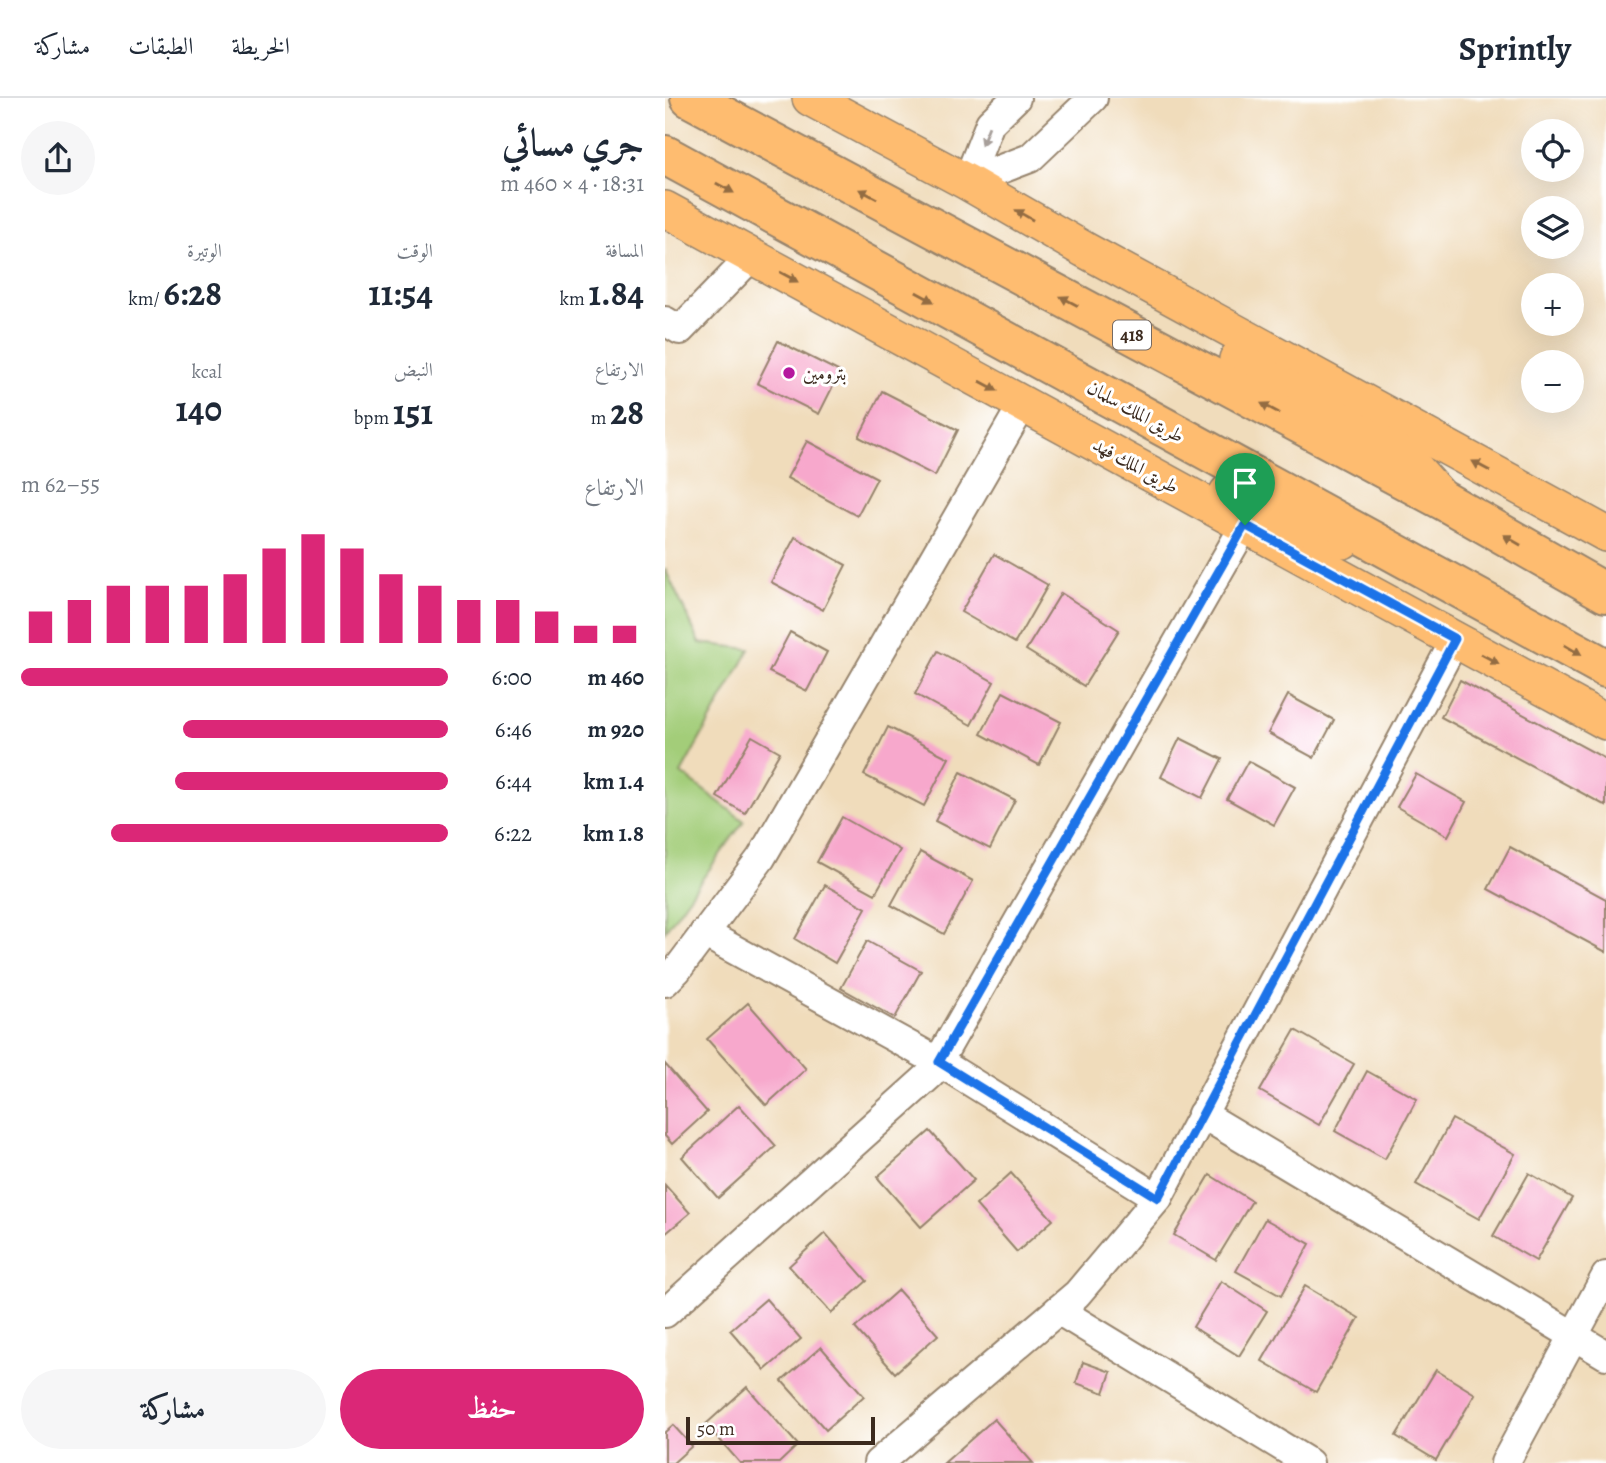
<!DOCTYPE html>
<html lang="ar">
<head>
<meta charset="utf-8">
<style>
  body { margin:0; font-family:Alegreya,Amiri,serif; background:#f6f6f7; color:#1f2937; direction:rtl; height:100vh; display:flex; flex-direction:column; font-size:26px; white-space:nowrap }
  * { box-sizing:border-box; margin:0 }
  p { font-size:23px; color:#747a83 }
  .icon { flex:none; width:38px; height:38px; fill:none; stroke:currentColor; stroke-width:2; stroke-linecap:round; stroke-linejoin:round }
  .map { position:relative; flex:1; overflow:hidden; direction:ltr }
  .details { display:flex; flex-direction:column; background:#fff; width:665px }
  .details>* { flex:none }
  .buttons { position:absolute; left:856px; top:21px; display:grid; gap:14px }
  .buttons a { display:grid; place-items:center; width:63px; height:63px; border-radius:50%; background:#fff; box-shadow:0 7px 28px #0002; font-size:35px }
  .scale { position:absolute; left:21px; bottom:18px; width:189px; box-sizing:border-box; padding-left:7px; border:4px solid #3b2a1e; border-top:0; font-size:19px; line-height:24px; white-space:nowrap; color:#3b2a1e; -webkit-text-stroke:5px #fff; paint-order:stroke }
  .pin { position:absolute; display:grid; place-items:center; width:60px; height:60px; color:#fff; margin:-72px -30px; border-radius:50% 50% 50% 0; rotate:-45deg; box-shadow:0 0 7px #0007 }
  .pin .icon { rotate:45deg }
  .round { display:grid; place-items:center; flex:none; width:74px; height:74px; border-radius:37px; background:#f6f6f7 }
  .summary { display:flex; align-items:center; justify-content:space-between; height:119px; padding:0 21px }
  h1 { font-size:38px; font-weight:700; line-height:52px }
  .figures { display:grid; grid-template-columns:repeat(3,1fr); gap:10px; height:119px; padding:7px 21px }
  .figures div { display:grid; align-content:center }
  .figures b { font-size:35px; font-weight:700 }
  .figures small { font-size:19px; font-weight:400 }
  .figures p { font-size:19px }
  .chart { height:196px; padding:14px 21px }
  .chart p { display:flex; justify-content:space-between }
  .chart svg { width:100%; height:126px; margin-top:7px; stroke:#db2777; stroke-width:6 }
  .action { display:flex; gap:14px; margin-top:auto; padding:14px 21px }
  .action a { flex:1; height:80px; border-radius:42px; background:#db2777; color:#fff; font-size:28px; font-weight:700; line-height:80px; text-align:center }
  .action a+a { background:#f6f6f7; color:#1f2937 }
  ul { padding:0 21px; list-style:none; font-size:23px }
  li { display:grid; grid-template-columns:112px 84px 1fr; align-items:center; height:52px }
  li i { height:18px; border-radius:9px; background:#db2777 }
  header { display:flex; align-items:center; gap:42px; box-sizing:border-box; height:98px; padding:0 35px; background:#fff; border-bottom:2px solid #e0e1e3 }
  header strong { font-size:33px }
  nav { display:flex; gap:38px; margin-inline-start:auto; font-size:24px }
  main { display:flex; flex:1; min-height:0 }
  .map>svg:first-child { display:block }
</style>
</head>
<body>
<header>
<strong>Sprintly</strong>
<nav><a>الخريطة</a><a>الطبقات</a><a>مشاركة</a></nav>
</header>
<main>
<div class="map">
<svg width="941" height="1365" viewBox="0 0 941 1365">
  <rect width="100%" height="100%" fill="#fff"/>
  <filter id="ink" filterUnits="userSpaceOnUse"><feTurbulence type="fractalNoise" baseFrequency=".0143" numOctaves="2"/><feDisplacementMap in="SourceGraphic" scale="14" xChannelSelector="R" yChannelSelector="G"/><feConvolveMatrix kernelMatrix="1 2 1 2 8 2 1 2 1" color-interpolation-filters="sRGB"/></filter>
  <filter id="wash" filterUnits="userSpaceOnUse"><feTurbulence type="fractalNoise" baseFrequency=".00686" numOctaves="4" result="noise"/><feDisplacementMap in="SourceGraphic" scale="28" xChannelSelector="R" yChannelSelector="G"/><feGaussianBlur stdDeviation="1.57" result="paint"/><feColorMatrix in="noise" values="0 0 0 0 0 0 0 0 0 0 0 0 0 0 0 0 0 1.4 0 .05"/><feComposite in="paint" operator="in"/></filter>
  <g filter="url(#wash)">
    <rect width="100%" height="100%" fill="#f0dcbb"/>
    <polygon fill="#a3cd79" stroke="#6f7c4c" stroke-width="2" points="0,471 35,545 85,551 16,675 79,723 0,833"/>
    <g id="blocks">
      <g fill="#f7a8cc">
        <polygon points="113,243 175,274 154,316 92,285"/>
        <polygon points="217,293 293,332 270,378 194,339"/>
        <polygon points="142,343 212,380 192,418 122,380"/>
        <polygon points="130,439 181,467 158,512 106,484"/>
        <polygon points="329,456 383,487 350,545 296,514"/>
        <polygon points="396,495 454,532 419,588 361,552"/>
        <polygon points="125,534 162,554 142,593 104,574"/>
        <polygon points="273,553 329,584 306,627 250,596"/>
        <polygon points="795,582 941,661 941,708 776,619"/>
        <polygon points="338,594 396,624 374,667 316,636"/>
        <polygon points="623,597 669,622 649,660 603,635"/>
        <polygon points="223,629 284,660 259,708 199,677"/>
        <polygon points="87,638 115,654 80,715 52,699"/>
        <polygon points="515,640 557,661 537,700 496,679"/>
        <polygon points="583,663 630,689 609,727 562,701"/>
        <polygon points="296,674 350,702 325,751 270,723"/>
        <polygon points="751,676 801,704 783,738 732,709"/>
        <polygon points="177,719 235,752 210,796 152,764"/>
        <polygon points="845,749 941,801 941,854 823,791"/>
        <polygon points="255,754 308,783 279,836 226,807"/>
        <polygon points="160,787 201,810 170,865 130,841"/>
        <polygon points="202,843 256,873 230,920 176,890"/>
        <polygon points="83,905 141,971 101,1007 42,941"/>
        <polygon points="630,932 689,966 654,1027 595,993"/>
        <polygon points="0,966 42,1014 7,1046 0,1038"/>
        <polygon points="702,973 752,1001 720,1061 670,1033"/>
        <polygon points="74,1007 111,1048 53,1100 17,1059"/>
        <polygon points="787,1021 850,1056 814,1121 751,1086"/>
        <polygon points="265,1033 309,1082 256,1129 212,1079"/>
        <polygon points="346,1075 388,1122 352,1154 311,1107"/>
        <polygon points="864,1075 907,1100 871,1163 828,1138"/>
        <polygon points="545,1077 587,1103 551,1162 509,1137"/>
        <polygon points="0,1087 25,1115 0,1136"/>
        <polygon points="600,1121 645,1146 616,1198 571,1173"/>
        <polygon points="160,1135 202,1183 166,1215 124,1168"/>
        <polygon points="556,1183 602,1213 574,1258 528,1229"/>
        <polygon points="640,1188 694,1220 651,1294 597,1263"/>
        <polygon points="233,1192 273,1237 230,1275 190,1230"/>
        <polygon points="101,1201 136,1241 100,1272 65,1232"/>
        <polygon points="156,1249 199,1298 161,1332 117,1283"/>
        <polygon points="418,1264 446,1274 439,1295 411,1285"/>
        <polygon points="771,1272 810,1296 771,1362 731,1338"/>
        <polygon points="82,1289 133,1347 114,1365 75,1365 41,1326"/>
        <polygon points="329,1321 368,1365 279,1365"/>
        <polygon points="8,1327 27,1348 8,1365 0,1365 0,1334"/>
      </g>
    </g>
  </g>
  <g filter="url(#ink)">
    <use href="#blocks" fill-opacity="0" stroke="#96836c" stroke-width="2"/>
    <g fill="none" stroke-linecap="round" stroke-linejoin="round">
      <g stroke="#96836c" stroke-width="32">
        <g id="minor">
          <polyline points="302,84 365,60 428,0"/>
          <polyline points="302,84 325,25 351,0"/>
          <polyline points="0,223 15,232 87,158"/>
          <polyline points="39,835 274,964 493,1100"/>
          <polyline points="0,884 12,872 96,760 358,306"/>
          <polyline points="537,1016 941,1257"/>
          <polyline points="393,1212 644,1365"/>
          <polyline points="0,1215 266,976 580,427"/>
          <polyline points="213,1365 412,1196 493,1100 790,542"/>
          <polyline points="840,1365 941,1178"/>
        </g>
      </g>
      <g stroke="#96836c" stroke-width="38">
        <g id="major">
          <polyline points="145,0 302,84 420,152 941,436"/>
          <polyline points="0,111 941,624"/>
          <polyline points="572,261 741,360 774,397"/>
          <polyline points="562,395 678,443"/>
        </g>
      </g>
      <g stroke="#96836c" stroke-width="42">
        <g id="highway">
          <polyline points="25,0 781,404 941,495"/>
          <polyline points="0,57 941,570"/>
        </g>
      </g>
      <use href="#minor" stroke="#fff" stroke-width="28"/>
      <use href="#major" stroke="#febc70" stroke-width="35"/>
      <use href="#highway" stroke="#febc70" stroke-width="38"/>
    </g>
    <defs><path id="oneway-solid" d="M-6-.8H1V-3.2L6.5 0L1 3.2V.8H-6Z" transform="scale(1.75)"/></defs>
    <use fill="#a79f9a" href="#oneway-solid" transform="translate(320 38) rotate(112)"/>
    <g fill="#936c43">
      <use href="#oneway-solid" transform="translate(60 90) rotate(29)"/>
      <use href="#oneway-solid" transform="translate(203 96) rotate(-152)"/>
      <use href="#oneway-solid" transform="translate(359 117) rotate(-150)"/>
      <use href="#oneway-solid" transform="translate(124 179) rotate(29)"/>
      <use href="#oneway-solid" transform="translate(260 199) rotate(29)"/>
      <use href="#oneway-solid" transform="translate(404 203) rotate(-152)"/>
      <use href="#oneway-solid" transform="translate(324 288) rotate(29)"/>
      <use href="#oneway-solid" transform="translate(605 310) rotate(-152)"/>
      <use href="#oneway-solid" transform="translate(816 368) rotate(-151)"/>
      <use href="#oneway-solid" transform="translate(847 442) rotate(-150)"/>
      <use href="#oneway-solid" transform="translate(908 552) rotate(30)"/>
      <use href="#oneway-solid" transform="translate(825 561) rotate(29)"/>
    </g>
  </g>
  <g fill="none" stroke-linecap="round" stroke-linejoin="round" filter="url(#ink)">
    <g stroke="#fff" stroke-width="14">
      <polygon id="route" points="580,427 790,541 493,1100 274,964"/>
    </g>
    <use href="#route" stroke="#1a73e8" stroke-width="9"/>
  </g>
  <circle fill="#b5179e" stroke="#fff" stroke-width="2.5" cx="124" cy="275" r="7"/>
  <g text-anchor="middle" stroke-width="6" stroke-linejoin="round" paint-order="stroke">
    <rect fill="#fff" stroke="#766a62" stroke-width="2" x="448" y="222.5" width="38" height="29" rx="5"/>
    <g font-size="18" font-weight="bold" fill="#3b2a1e">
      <text x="467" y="243">418</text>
    </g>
    <g font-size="19" fill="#3b2a1e" stroke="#fff" text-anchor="start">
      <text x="138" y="282">بترومين</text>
    </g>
    <g font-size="19" fill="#3b2a1e" stroke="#fff">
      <text transform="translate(471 313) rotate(29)" y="7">طريق الملك سلمان</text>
      <text transform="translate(471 367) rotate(29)" y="7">طريق الملك فهد</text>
    </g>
  </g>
</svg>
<div class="buttons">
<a><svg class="icon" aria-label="locate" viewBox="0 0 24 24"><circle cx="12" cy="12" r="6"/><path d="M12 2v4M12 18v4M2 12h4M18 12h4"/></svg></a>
<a><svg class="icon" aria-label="layers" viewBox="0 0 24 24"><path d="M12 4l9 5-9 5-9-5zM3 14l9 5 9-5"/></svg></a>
<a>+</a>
<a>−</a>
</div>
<div class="scale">50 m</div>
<div class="pin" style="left:580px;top:427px;background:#1e9e55"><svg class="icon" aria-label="arrive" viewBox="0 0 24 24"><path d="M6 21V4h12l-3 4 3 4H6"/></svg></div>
</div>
<section class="details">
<div class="summary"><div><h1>جري مسائي</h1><p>18:31 · 4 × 460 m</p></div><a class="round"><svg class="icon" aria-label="share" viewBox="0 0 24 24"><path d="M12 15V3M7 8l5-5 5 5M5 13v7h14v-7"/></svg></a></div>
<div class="figures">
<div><p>المسافة</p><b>1.84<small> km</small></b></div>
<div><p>الوقت</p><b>11:54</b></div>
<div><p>الوتيرة</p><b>6:28<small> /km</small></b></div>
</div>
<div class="figures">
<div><p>الارتفاع</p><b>28<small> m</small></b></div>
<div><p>النبض</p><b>151<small> bpm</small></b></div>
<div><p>kcal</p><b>140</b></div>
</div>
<div class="chart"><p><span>الارتفاع</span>55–62 m</p>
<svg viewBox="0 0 160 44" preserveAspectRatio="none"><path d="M5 44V33M15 44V29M25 44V24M35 44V24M45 44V24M55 44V20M65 44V11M75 44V6M85 44V11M95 44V20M105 44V24M115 44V29M125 44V29M135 44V33M145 44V38M155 44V38"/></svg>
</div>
<ul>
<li><b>460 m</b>6:00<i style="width:100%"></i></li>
<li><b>920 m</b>6:46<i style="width:62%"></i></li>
<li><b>1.4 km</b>6:44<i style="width:64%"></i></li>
<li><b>1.8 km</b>6:22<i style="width:79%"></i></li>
</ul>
<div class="action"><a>حفظ</a><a>مشاركة</a></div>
</section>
</main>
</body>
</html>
